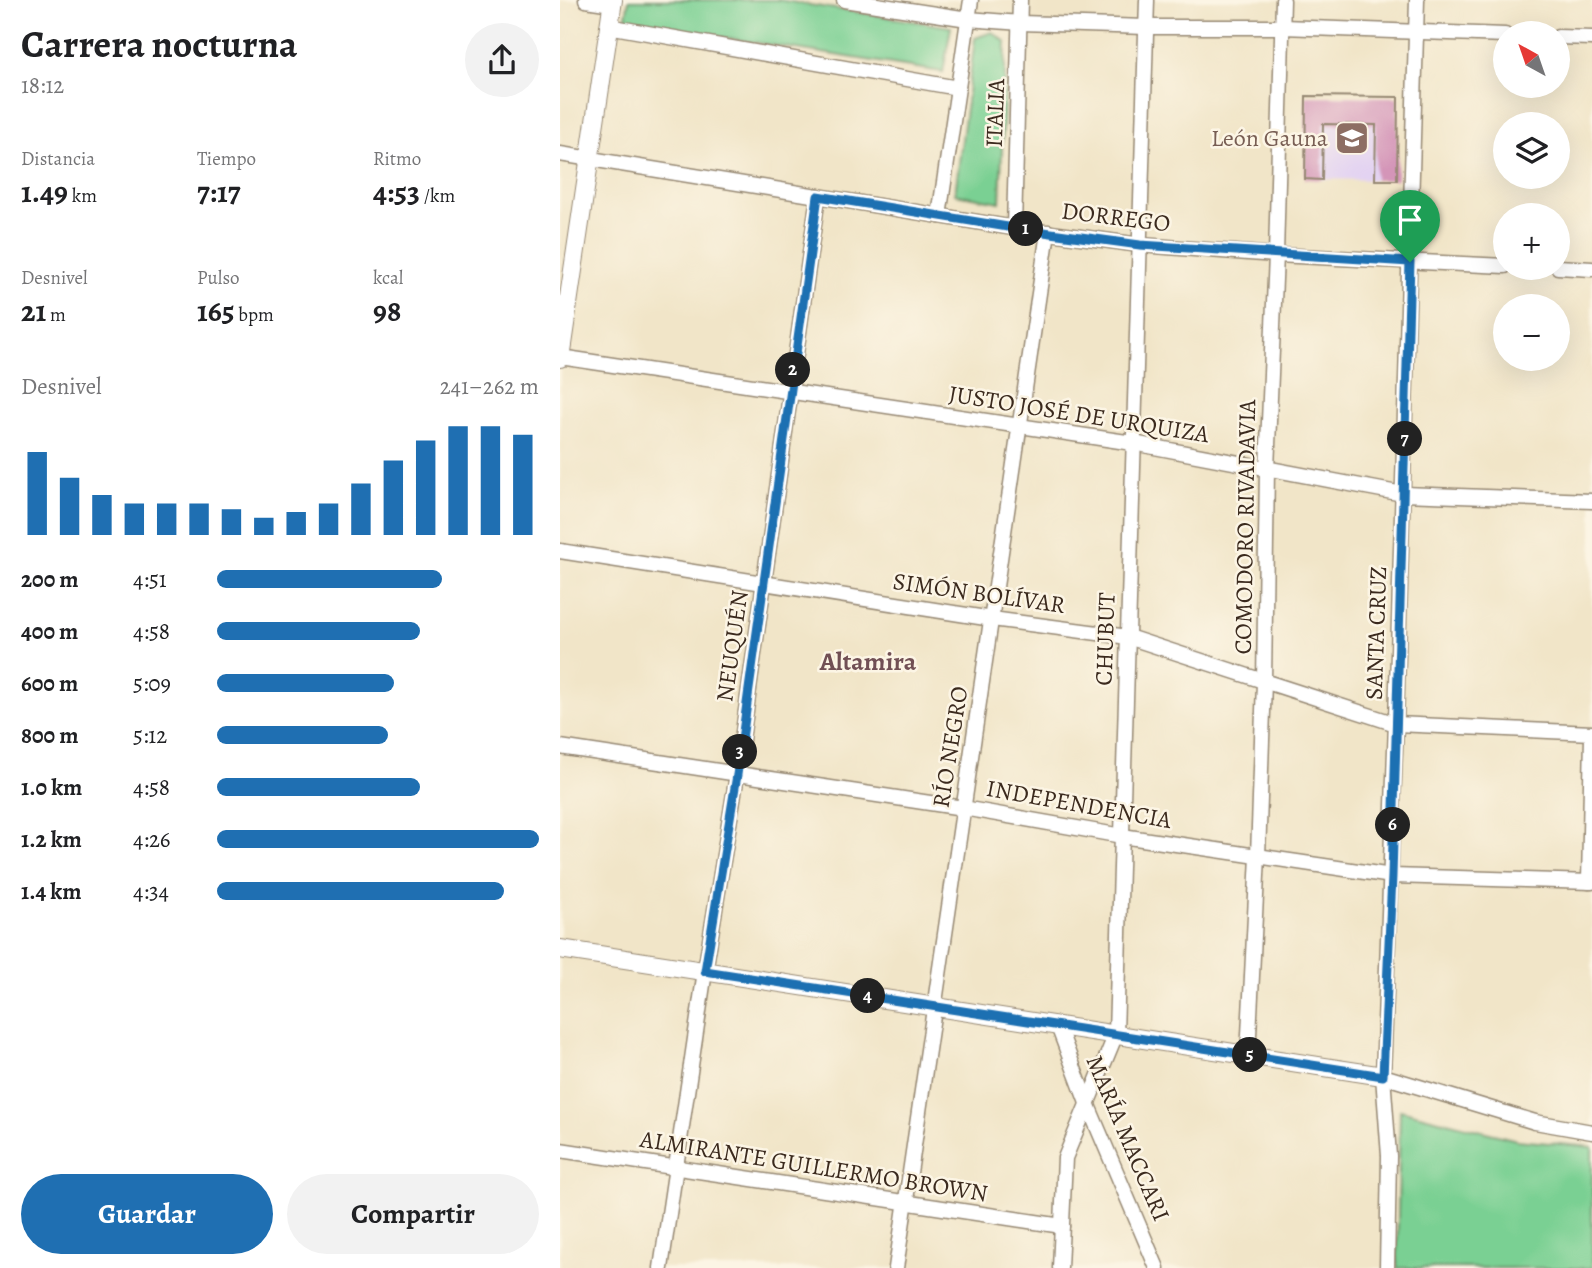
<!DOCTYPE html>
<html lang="es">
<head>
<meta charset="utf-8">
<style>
  body { margin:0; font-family:Alegreya,serif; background:#f2f2f2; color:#202124; height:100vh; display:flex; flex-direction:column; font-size:26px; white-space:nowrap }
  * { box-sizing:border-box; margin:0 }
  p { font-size:23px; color:#757577 }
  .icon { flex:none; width:38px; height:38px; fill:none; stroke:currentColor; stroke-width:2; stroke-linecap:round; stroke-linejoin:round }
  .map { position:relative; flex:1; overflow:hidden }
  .drawer { display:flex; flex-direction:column; background:#fff; width:560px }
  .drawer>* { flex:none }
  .needle { width:46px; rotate:320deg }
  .fabs { position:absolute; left:933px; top:21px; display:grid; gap:14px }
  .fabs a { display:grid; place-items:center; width:77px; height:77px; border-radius:50%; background:#fff; box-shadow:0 7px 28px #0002; font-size:35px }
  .pin { position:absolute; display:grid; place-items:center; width:60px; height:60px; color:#fff; margin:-72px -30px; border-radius:50% 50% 50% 0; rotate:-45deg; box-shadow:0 0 7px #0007 }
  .pin .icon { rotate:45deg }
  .km { position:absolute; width:35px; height:35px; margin:-18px; border-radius:50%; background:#222; color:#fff; font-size:19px; line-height:35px; text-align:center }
  .round { display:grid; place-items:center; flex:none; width:74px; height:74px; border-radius:37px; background:#f2f2f2 }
  .headline { display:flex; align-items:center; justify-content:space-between; height:119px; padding:0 21px }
  h1 { font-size:38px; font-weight:700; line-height:52px }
  .metrics { display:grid; grid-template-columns:repeat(3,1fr); gap:10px; height:119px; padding:7px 21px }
  .metrics div { display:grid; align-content:center }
  .metrics b { font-size:30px; font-weight:700 }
  .metrics small { font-size:19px; font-weight:400 }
  .metrics p { font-size:19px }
  .chart { height:196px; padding:14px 21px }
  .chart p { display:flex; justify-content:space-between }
  .chart svg { width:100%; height:126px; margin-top:7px; stroke:#1f6fb2; stroke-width:6 }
  .button { display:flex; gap:14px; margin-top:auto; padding:14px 21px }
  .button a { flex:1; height:80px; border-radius:42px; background:#1f6fb2; color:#fff; font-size:28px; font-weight:700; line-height:80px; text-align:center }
  .button a+a { background:#f2f2f2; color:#202124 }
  ul { padding:0 21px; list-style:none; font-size:23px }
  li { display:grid; grid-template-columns:112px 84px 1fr; align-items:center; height:52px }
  li i { height:18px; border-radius:9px; background:#1f6fb2 }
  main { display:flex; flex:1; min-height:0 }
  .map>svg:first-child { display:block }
</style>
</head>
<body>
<main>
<section class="drawer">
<div class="headline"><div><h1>Carrera nocturna</h1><p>18:12</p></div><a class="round"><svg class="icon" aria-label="share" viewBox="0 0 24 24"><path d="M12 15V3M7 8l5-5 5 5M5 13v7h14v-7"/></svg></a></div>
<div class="metrics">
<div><p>Distancia</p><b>1.49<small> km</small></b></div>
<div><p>Tiempo</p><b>7:17</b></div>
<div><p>Ritmo</p><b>4:53<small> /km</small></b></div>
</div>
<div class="metrics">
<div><p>Desnivel</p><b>21<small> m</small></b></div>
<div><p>Pulso</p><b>165<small> bpm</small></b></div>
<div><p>kcal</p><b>98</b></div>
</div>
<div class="chart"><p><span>Desnivel</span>241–262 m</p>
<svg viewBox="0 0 160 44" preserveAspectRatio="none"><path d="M5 44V15M15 44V24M25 44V30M35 44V33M45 44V33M55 44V33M65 44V35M75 44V38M85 44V36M95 44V33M105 44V26M115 44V18M125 44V11M135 44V6M145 44V6M155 44V9"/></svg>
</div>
<ul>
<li><b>200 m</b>4:51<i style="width:70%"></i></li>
<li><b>400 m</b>4:58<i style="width:63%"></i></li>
<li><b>600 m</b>5:09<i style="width:55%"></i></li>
<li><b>800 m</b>5:12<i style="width:53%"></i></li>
<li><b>1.0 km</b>4:58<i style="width:63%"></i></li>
<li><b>1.2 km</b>4:26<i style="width:100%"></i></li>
<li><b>1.4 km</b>4:34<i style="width:89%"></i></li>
</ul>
<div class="button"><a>Guardar</a><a>Compartir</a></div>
</section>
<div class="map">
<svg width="1032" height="1268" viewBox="0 0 1032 1268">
  <rect width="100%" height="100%" fill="#fcf5e5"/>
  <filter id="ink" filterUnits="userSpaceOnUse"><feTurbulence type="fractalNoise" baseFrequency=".0143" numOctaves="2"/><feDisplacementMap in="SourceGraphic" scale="14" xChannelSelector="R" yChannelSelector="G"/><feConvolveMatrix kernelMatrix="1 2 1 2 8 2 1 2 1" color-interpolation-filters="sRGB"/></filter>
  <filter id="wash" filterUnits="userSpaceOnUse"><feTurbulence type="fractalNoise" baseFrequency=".00686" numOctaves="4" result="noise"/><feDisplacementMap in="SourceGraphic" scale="28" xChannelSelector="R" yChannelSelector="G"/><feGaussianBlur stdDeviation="1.57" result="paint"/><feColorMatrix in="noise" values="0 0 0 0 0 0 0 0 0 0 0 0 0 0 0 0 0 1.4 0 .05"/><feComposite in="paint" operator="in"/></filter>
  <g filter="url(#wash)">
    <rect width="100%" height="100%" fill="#f1e5c8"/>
    <polygon fill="#e3d3f2" points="746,96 838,97 837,180 745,179"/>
    <g fill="#7ad093" stroke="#5a7d58" stroke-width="2">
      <polygon points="69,0 218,0 391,27 383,72 65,22"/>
      <polygon points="432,32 446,42 440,202 395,194 415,38"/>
      <polygon points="840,1110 957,1140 1032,1147 1032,1268 837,1268"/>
    </g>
    <g id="blocks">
      <polygon fill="#d495b8" points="746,96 838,97 837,180 815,180 816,125 763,124 762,180 745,179"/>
    </g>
  </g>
  <g filter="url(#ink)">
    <use href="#blocks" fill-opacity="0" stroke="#968873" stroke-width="2"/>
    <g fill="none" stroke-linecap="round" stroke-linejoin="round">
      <g stroke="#968873" stroke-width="17">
        <g id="minor">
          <polyline points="26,0 52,4"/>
          <polyline points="284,0 408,19 461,23 586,27 722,27 945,35"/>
          <polyline points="48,26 398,88"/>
          <polyline points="998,37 1032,38"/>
          <polyline points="0,154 454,228 580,245 716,255 945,266"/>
          <polyline points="379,216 411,0"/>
          <polyline points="454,228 460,0"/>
          <polyline points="998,267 1032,269"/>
          <polyline points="0,357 573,443 843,494 1032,501"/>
          <polyline points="0,551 432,619 568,637 836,724 1032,733"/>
          <polyline points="0,747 403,808 562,836 832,876 1032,882"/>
          <polyline points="1029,882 1032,736"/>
          <polyline points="498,1026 527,1103 597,1268"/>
          <polyline points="688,1055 698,856 704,682 707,469 716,255 723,0"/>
          <polyline points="823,1076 975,1122 1032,1132"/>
          <polyline points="0,1150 502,1226"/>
          <polyline points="101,1268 145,971 177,775 258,196"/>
          <polyline points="336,1268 488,232"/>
          <polyline points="500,1268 505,1158 556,1034 587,0"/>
          <polyline points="827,1268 829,1156 823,1076 836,724 857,0"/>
        </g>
      </g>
      <g stroke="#968873" stroke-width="20">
        <g id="major">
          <polyline points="0,358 53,0"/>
          <polyline points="0,949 823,1076"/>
        </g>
      </g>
      <use href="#minor" stroke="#fff" stroke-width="14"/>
      <use href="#major" stroke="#fff" stroke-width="18"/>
    </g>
  </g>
  <g fill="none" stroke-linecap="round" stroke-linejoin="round" filter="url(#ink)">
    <g stroke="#fff" stroke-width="14">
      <polygon id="route" points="258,196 454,228 580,245 850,262 832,876 823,1076 145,971 177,775"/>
    </g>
    <use href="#route" stroke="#1f6fb2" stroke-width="9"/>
  </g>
  <defs>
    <g id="school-square" transform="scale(1.75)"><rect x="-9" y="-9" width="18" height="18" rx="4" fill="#8d6e63" stroke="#fcf5e5"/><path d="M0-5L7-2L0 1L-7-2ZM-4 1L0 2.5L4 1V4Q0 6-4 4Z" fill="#fff"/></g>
  </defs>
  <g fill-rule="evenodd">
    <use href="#school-square" x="792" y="138"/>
  </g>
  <g text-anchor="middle" stroke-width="5" stroke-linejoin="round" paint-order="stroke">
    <g font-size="24" fill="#3b2a1e" stroke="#fcf5e5">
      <text transform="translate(435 113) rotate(-88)" y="8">ITALIA</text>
      <text transform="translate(556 217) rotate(7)" y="8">DORREGO</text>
      <text transform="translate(519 414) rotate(9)" y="8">JUSTO JOSÉ DE URQUIZA</text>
      <text transform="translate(685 527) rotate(-89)" y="8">COMODORO RIVADAVIA</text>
      <text transform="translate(419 593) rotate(8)" y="8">SIMÓN BOLÍVAR</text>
      <text transform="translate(816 633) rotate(-88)" y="8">SANTA CRUZ</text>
      <text transform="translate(545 639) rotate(-88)" y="8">CHUBUT</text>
      <text transform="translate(172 646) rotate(-82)" y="8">NEUQUÉN</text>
      <text transform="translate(390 747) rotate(-81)" y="8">RÍO NEGRO</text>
      <text transform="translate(519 804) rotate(10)" y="8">INDEPENDENCIA</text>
      <text transform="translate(568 1138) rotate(67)" y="8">MARÍA MACCARI</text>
      <text transform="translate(254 1166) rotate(9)" y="8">ALMIRANTE GUILLERMO BROWN</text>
    </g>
    <g font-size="24" fill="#785e54" stroke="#fcf5e5" text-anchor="end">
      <text x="768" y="146">León Gauna</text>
    </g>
    <g font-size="26" font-weight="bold" fill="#714f54" stroke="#fcf5e5">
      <text x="308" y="670">Altamira</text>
    </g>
  </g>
</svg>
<div class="fabs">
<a><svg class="needle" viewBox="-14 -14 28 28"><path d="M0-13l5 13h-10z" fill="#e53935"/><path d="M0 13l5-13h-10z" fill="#757577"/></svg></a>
<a><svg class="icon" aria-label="layers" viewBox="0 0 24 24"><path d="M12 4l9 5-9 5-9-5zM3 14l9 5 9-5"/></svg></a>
<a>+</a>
<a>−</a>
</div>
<div class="pin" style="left:850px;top:262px;background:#1e9e55"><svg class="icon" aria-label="arrive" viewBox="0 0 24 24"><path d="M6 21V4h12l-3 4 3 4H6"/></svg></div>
<b class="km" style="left:466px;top:229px">1</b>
<b class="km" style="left:233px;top:370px">2</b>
<b class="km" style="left:180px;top:752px">3</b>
<b class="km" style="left:308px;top:996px">4</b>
<b class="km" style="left:690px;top:1055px">5</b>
<b class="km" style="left:833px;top:825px">6</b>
<b class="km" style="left:845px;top:439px">7</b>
</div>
</main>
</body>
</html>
